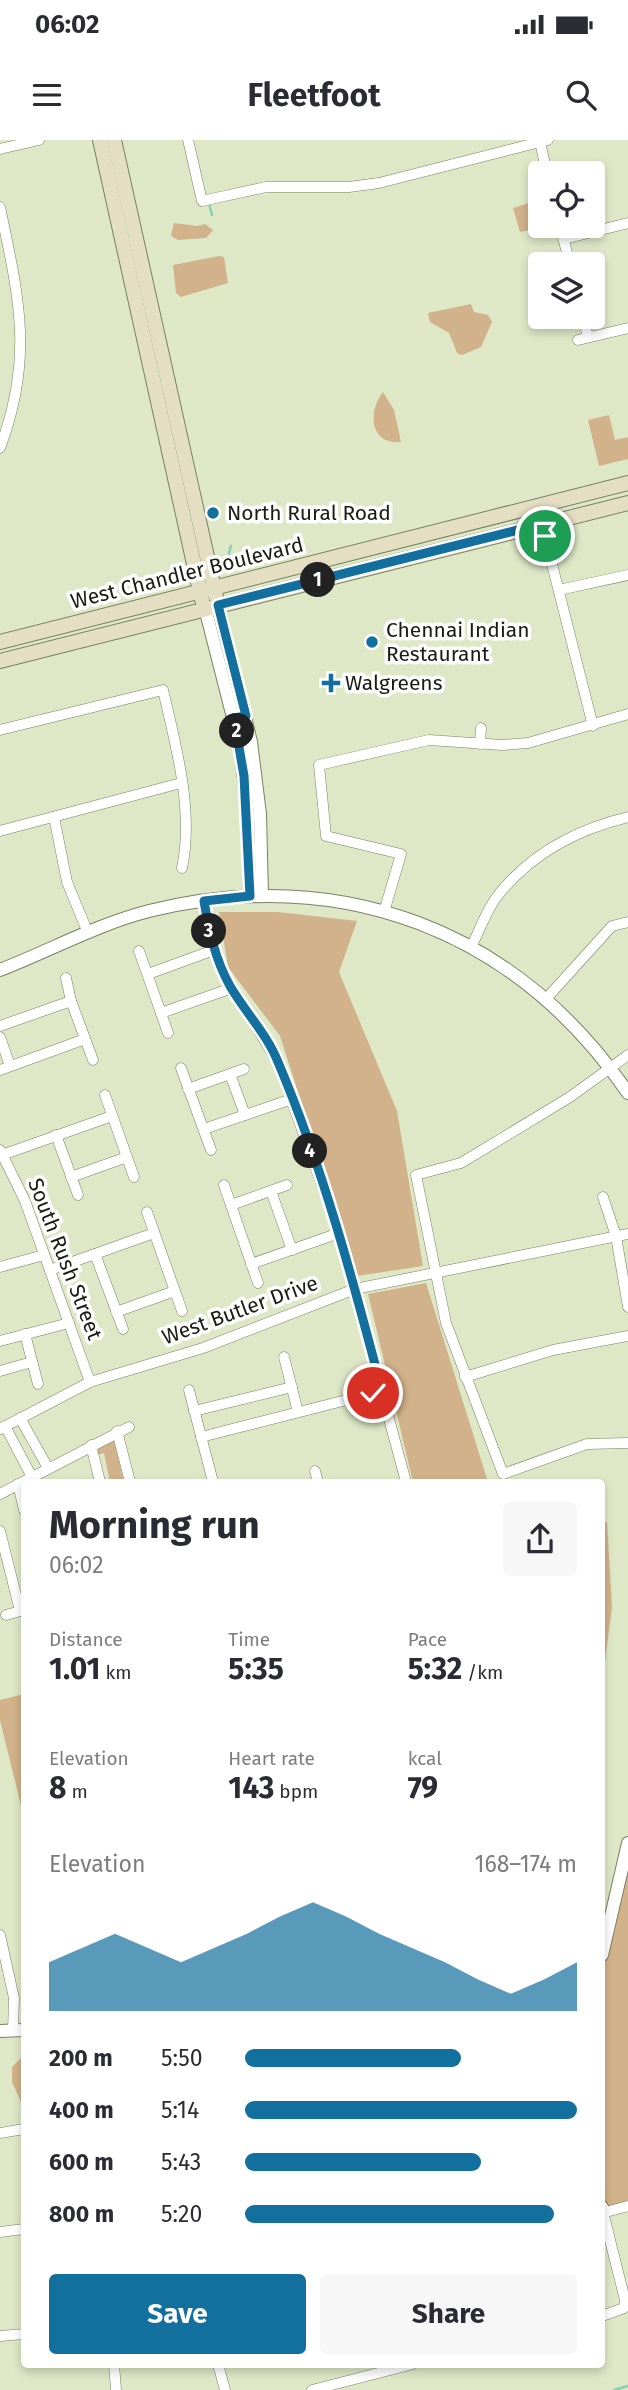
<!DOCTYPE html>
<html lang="en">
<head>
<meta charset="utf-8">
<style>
  body { margin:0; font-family:"Fira Sans",sans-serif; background:#f7f7f7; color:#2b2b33; height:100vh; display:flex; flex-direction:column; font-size:26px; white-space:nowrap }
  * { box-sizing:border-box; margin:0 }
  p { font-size:23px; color:#7c7c81 }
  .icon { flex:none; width:38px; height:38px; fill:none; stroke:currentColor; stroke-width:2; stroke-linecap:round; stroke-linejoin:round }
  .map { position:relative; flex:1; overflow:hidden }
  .drawer { position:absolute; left:21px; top:1339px; width:584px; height:889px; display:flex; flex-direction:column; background:#fff; border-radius:7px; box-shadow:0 4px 10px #0003 }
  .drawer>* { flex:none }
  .controls { position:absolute; left:528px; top:21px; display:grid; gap:14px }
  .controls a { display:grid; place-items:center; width:77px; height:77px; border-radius:7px; background:#fff; box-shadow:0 4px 10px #0003; font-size:35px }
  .pin { position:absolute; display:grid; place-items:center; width:60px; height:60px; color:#fff; margin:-30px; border:4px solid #fff; border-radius:50%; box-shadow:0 2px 7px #0007 }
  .km { position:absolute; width:35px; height:35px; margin:-18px; border-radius:50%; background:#222; color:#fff; font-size:19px; line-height:35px; text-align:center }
  .round { display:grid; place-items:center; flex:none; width:74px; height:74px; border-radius:7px; background:#f7f7f7 }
  .summary { display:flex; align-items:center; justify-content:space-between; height:119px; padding:0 28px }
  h1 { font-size:38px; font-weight:700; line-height:52px }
  .metrics { display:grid; grid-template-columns:repeat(3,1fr); gap:10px; height:119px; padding:7px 28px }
  .metrics div { display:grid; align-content:center }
  .metrics b { font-size:30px; font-weight:700 }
  .metrics small { font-size:19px; font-weight:400 }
  .metrics p { font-size:19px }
  .chart { height:196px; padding:14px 28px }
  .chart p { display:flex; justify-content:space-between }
  .chart svg { width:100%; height:126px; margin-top:7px; fill:#136f9e; opacity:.7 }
  .action { display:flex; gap:14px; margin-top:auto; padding:14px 28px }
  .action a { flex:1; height:80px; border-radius:7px; background:#136f9e; color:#fff; font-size:28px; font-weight:700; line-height:80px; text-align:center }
  .action a+a { background:#f7f7f7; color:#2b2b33 }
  ul { padding:0 28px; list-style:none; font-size:23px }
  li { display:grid; grid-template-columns:112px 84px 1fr; align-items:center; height:52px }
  li i { height:18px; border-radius:9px; background:#136f9e }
  .status { display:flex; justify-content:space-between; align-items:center; height:49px; padding:0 35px; background:#fff; direction:ltr }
  .status svg { height:19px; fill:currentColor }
  header { display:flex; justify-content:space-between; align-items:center; height:91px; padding:0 28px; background:#fff; font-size:32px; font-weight:700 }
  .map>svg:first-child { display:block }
</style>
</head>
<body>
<div class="status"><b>06:02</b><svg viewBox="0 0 49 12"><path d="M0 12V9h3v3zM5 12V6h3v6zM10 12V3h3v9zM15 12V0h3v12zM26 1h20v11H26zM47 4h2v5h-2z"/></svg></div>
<header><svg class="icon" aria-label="menu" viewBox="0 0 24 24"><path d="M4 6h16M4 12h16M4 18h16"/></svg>Fleetfoot<svg class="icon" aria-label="search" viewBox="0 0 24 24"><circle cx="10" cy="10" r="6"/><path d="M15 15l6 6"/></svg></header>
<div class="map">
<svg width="628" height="2250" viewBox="0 0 628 2250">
  <rect width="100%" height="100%" fill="#dee8c7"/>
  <g fill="#d1b28a">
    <polygon points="535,61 540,67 543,88 520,92 513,68"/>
    <polygon points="174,83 197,86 205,84 213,90 206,98 178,100 171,96"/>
    <polygon points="219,116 224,117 228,143 181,157 176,153 173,125"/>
    <polygon points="471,164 474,172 488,175 492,182 481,207 462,215 457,213 449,193 430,182 428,173"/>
    <path d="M383,252L394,270L401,302C370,305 367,272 383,252Z"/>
    <polygon points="609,275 615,300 628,297 628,319 599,326 588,280"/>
    <polygon points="219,772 278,772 357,781 339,832 397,971 423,1126 357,1136 280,896 228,827"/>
    <polygon points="426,1143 488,1342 413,1342 368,1154"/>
    <polygon points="102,1301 114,1301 124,1342 110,1342 104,1313 97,1315 96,1309"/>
    <polygon points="607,1382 612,1467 603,1537 602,1384"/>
    <polygon points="24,1554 24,1678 0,1580 0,1560"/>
    <polygon points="628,1703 628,2066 602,2067 602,1815"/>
    <polygon points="24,1915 24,1962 21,1962 12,1942 12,1927"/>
  </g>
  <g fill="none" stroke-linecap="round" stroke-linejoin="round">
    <g stroke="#88cfb3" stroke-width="2.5">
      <polyline points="209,63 212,75"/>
      <polyline points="231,432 229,413 231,406"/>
      <polyline points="614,2250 628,2246"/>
    </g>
    <g stroke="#788162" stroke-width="11">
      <g id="minor">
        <polyline points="188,0 202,61 266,47 349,47 379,43 548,0"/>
        <polyline points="540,2 547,33"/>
        <polyline points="0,9 39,0"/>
        <path d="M0,67C19,158 34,218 0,308"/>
        <polyline points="560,86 570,124"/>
        <polyline points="564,99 628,83"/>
        <polyline points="583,177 588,197"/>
        <polyline points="578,200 628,188"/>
        <polyline points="542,385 593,586"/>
        <polyline points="559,450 628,435"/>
        <path d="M0,590L163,550C176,606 194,671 182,728"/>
        <polyline points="480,604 481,588"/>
        <polyline points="54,677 67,742 88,793"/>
        <polyline points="0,691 181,643"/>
        <polyline points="204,761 216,815 232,848 278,922 339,1093 406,1342"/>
        <polyline points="384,772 401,714 326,696 319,625 429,600 502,605 528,603 628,574"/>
        <path d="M471,807C480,790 487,768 499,754C532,713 578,689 628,677"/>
        <polyline points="139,811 168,893"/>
        <polyline points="148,834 214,810"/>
        <polyline points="66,838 71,861 93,920"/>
        <polyline points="545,860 612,786 628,782"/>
        <polyline points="161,873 232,848"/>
        <polyline points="0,886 71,861"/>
        <polyline points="0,897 10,926"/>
        <polyline points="628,915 570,957 461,1023 416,1035 446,1183 503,1334 587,1304 628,1303"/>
        <polyline points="181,928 211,1010"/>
        <polyline points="0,930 85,899"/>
        <polyline points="230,934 245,975"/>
        <polyline points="188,949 244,929"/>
        <polyline points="105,955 134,1037"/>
        <polyline points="204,989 292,959"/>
        <polyline points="56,995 78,1055"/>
        <polyline points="0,1010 25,1061 90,1242"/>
        <polyline points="2,1015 112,976"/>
        <polyline points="71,1037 127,1017"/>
        <polyline points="224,1045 258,1143"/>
        <polyline points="271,1051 292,1110"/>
        <polyline points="603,1057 616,1096 628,1167"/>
        <polyline points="231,1065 287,1045"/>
        <polyline points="147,1072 182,1171"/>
        <polyline points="95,1114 123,1189"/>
        <polyline points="251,1124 339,1093"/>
        <polyline points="0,1127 44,1115"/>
        <polyline points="50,1130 154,1093"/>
        <polyline points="116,1172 175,1151"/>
        <polyline points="25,1194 38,1244"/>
        <polyline points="0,1201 69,1183"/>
        <polyline points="284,1217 298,1272"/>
        <polyline points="0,1231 32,1222"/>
        <polyline points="465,1237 553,1210 628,1196"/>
        <polyline points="189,1250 213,1342"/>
        <polyline points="194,1271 292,1247"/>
        <polyline points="20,1278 48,1328"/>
        <polyline points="5,1286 32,1337"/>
        <polyline points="0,1289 90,1242 203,1208 355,1149 628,1094"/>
        <polyline points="117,1291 130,1342"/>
        <polyline points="201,1297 382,1251"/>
        <polyline points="91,1305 100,1342"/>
        <polyline points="315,1331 318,1342"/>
        <polyline points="18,1344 24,1370"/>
        <polyline points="0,1354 129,1287"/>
        <polyline points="0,1391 20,1471"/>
        <polyline points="6,1475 24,1470"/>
        <polyline points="0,1795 14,1858 13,1891"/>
        <polyline points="0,1993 24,1989"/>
        <polyline points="602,2073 628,2066"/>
        <polyline points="0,2092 24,2089"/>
        <polyline points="602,2176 624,2168 625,2160 603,2072"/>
        <polyline points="0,2196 24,2194"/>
        <polyline points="114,2224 116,2250"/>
        <polyline points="218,2224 225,2250"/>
        <polyline points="312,2250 413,2224"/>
      </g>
    </g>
    <g stroke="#788162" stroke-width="14">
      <g id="tertiary">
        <polyline points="218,465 251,602 260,674 262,755"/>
        <polyline points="205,468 240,605 248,674 250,756"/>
        <path d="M0,830C49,811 98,784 149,771C341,724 515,789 628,953"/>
        <polyline points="602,1815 628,1703"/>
        <polyline points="0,1891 24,1890"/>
        <polyline points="602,2067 603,2072"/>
      </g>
    </g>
    <g stroke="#788162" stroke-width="16">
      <g id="secondary">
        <polyline points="100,0 202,460"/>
        <polyline points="114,0 216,457"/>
        <polyline points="0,502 628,343"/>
        <polyline points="0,521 628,363"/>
      </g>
    </g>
    <use href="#minor" stroke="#fff" stroke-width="10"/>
    <use href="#tertiary" stroke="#fff" stroke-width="12"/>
    <use href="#secondary" stroke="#e4dec3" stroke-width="14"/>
  </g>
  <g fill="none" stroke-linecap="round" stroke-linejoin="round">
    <g stroke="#fff" stroke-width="14">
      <path id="route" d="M373,1253L382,1251C353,1140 323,1028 278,922C267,894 245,872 230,846C215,819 209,791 204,761L250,756L244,636L234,578L246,576L218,465L542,384L545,396"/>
    </g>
    <use href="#route" stroke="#136f9e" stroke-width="9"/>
  </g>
  <g fill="#136f9e" stroke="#fff" stroke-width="2.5">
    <circle cx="213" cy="373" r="7"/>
    <circle cx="372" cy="502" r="7"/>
    <path d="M327.5 532.5h7v7h7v7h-7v7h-7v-7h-7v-7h7z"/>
  </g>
  <g text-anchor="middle" stroke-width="7" stroke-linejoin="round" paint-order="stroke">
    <g font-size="21" fill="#191c10" stroke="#fff" text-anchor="start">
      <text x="227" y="380">North Rural Road</text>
      <text x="386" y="497">Chennai Indian<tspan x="386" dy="24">Restaurant</tspan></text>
      <text x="345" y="550">Walgreens</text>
    </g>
    <g font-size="21" fill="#191c10" stroke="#fff">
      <text transform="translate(187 433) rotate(-14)" y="7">West Chandler Boulevard</text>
      <text transform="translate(65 1119) rotate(69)" y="7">South Rush Street</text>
      <text transform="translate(240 1170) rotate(-20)" y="7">West Butler Drive</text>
    </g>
  </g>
</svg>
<div class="controls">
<a><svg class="icon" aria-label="locate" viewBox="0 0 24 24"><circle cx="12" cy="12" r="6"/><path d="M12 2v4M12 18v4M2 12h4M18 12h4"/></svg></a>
<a><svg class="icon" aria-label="layers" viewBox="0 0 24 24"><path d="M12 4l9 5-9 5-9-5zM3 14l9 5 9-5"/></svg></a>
</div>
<div class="pin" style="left:545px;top:396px;background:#1e9e55"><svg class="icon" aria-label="arrive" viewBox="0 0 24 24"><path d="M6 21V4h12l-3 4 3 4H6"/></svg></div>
<div class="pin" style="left:373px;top:1253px;background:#d93025"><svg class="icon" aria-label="check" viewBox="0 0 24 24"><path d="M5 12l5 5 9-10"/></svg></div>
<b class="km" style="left:318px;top:440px">1</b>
<b class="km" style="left:237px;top:591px">2</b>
<b class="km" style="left:209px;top:791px">3</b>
<b class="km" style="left:310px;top:1011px">4</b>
<section class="drawer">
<div class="summary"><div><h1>Morning run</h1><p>06:02</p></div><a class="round"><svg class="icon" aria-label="share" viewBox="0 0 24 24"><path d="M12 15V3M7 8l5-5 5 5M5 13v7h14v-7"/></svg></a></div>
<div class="metrics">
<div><p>Distance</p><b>1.01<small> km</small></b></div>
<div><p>Time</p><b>5:35</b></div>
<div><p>Pace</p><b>5:32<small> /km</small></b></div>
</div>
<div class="metrics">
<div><p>Elevation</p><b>8<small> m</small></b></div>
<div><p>Heart rate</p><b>143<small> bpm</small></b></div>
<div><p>kcal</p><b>79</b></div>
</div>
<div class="chart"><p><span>Elevation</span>168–174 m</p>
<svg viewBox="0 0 160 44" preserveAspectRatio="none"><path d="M0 44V27L10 22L20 17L30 22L40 27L50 22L60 17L70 11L80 6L90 11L100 17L110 22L120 27L130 33L140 38L150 33L160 27V44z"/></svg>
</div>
<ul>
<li><b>200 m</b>5:50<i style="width:65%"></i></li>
<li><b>400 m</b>5:14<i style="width:100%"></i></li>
<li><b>600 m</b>5:43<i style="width:71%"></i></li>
<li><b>800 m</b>5:20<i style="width:93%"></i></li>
</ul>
<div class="action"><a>Save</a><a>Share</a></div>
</section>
</div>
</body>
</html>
